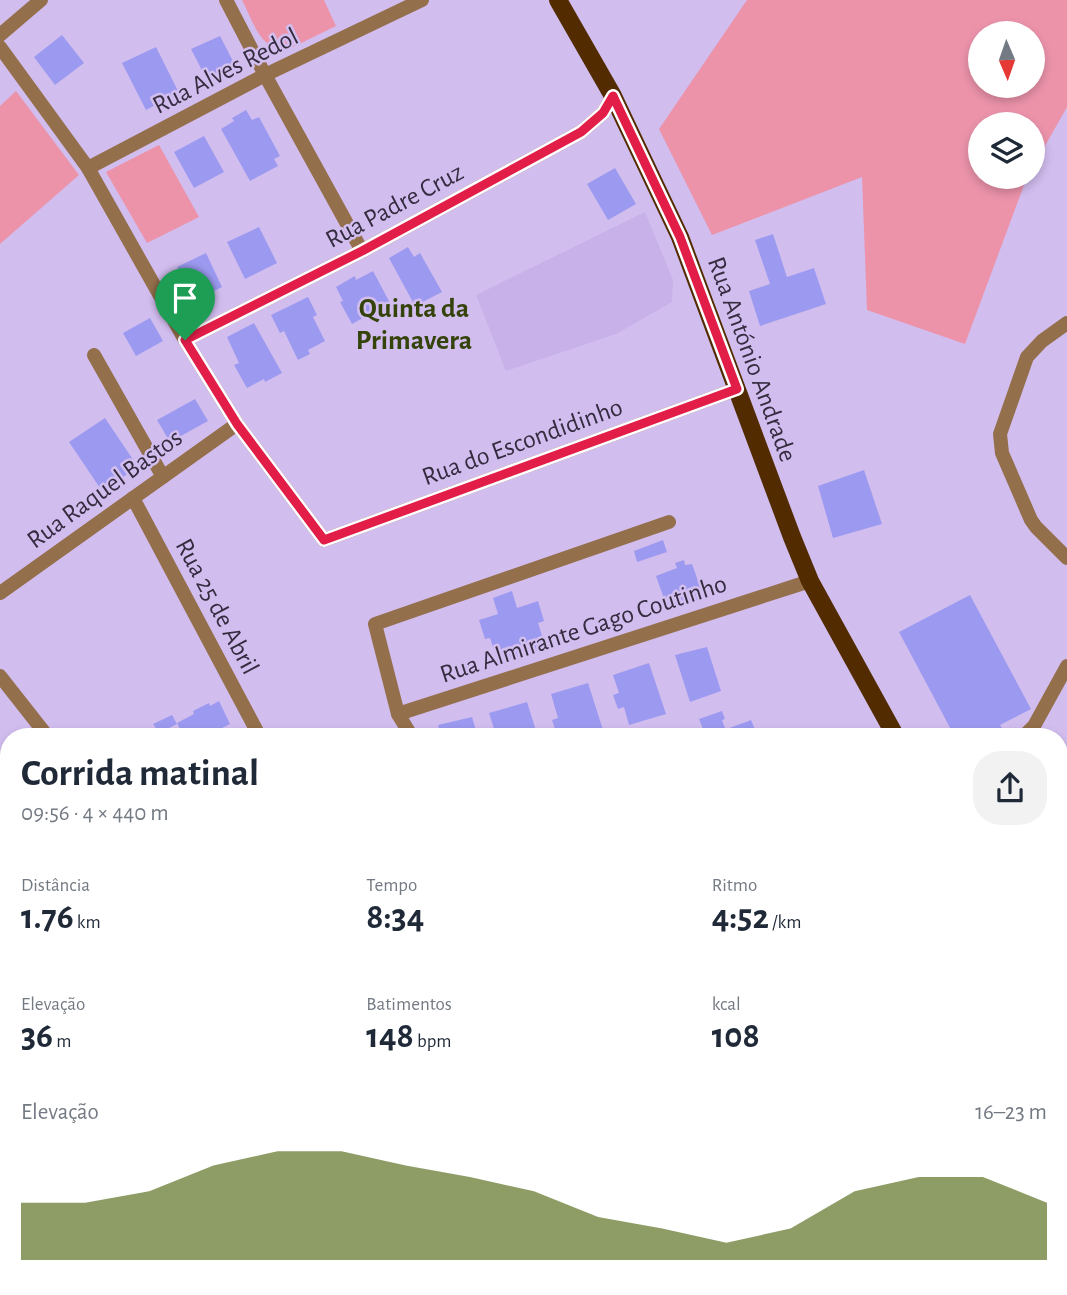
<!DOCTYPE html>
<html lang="pt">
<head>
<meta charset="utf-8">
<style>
  body { margin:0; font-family:"Alegreya Sans",sans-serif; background:#f2f2f3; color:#1f2937; height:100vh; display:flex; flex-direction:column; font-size:26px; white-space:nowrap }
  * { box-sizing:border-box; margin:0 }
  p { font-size:23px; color:#747a83 }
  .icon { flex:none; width:38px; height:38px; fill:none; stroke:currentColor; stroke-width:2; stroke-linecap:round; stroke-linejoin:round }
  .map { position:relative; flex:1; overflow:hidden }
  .side { position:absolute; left:0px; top:728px; width:1068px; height:567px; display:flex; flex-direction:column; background:#fff; border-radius:28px 28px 0 0; box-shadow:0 4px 10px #0003 }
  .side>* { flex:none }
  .needle { width:46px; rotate:178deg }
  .controls { position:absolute; left:968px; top:21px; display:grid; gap:14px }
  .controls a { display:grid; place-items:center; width:77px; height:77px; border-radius:50%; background:#fff; box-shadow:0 4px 10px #0003; font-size:35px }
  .pin { position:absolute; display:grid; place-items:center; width:60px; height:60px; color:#fff; margin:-72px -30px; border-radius:50% 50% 50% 0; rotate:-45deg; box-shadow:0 0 7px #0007 }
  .pin .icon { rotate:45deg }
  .round { display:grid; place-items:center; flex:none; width:74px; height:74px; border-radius:28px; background:#f2f2f3 }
  .summary { display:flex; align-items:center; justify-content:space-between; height:119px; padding:0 21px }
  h1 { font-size:38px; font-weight:700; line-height:52px }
  .metrics { display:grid; grid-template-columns:repeat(3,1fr); gap:10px; height:119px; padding:7px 21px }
  .metrics div { display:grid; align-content:center }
  .metrics b { font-size:35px; font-weight:700 }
  .metrics small { font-size:19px; font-weight:400 }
  .metrics p { font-size:19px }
  .chart { height:196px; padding:14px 21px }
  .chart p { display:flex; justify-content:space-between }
  .chart svg { width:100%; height:126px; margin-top:7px; fill:#5e7425; opacity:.7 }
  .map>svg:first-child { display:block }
</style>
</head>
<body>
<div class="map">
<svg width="1067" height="1295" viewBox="0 0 1067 1295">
  <rect width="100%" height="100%" fill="#d2bdef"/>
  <polygon fill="#c8b1e9" points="645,212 673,280 672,302 616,334 506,371 476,295"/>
  <g fill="#ec93aa" fill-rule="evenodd">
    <path d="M242,0H324L336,26L291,48C262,56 253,21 242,0Z"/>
    <path d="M747,0H1067V107L1033,167L1032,124H980V177H1027L965,344L867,310L862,177L712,235L659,129ZM980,33H1032V86H980Z"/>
    <polygon points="16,91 79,175 0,244 0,106"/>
    <polygon points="159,145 199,217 147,243 106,172"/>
  </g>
  <g fill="#9c9af0">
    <polygon points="62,35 84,63 55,85 34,57"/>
    <polygon points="220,36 235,65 207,80 191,49"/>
    <polygon points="156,47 179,93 146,110 122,63"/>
    <polygon points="246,110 252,120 259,117 280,156 274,159 278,166 250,181 221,129 234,121 232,118"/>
    <polygon points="204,136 224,172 194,188 174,152"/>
    <polygon points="615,168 636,204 608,220 587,184"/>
    <polygon points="259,227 277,263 245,279 227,242"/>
    <polygon points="773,234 787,277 814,268 826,304 760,326 749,291 770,284 755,240"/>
    <polygon points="408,247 414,257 420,253 442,292 415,306 389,258"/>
    <polygon points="206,253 222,287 194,301 177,267"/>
    <polygon points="373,271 390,303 352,324 340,302 343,301 336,287 355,276 356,280"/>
    <polygon points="308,297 317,315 313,317 325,341 308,350 310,354 298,360 284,331 280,333 271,315"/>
    <polygon points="150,318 163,341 136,356 123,333"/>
    <polygon points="254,323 282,373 265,382 264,379 247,388 234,365 239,363 227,337"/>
    <polygon points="195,399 208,421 170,442 157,420"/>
    <polygon points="105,418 138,467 102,491 69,442"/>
    <polygon points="864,470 882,524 833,538 818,486"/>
    <polygon points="663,540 667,552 637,562 634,551"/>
    <polygon points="684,560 685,565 692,564 704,598 668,610 656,576 677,568 675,563"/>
    <polygon points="512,591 517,608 538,601 544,621 538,623 546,648 498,663 490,638 485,639 479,620 498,614 493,598"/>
    <polygon points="970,595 1031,709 1000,725 1006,735 1003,737 955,737 899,632"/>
    <polygon points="707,647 721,691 690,702 675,655"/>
    <polygon points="649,663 666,714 629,725 624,707 618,709 613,695 619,693 613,675"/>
    <polygon points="588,683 604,733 593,737 564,737 563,733 557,735 552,720 558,718 551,694"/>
    <polygon points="219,701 230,724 204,737 184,737 177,723 194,714 193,711 209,703 210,706"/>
    <polygon points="527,702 538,737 490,737 489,733 495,732 489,713"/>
    <polygon points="722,711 725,719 722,720 725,728 717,731 718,734 706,737 699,719"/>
    <polygon points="172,715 177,724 159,733 153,724"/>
    <polygon points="472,717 478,737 441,737 438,725"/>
    <polygon points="751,720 758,737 721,737 719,732"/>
    <polygon points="176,729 180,737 160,737"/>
    <polygon points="364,730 365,737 340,737 340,736"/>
    <polygon points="9,1021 9,1077 0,1081 0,1025"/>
    <polygon points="0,1109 7,1127 0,1130"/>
    <polygon points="232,1286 250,1286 236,1294"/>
    <polygon points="312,1286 435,1286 441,1295 298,1295"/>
  </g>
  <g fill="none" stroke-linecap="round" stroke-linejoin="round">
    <polyline stroke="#817295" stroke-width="4.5" stroke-dasharray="5 5" stroke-linecap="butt" points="0,1003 9,999"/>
    <polyline stroke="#946f4b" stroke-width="9" points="545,1286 550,1295"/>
    <g stroke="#946f4b" stroke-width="14">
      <polyline points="226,0 265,75 362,251"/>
      <polyline points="0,35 41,0"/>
      <polyline points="0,47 88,168 185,340 237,424 324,540 737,389"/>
      <polyline points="88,168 265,75 422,0"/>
      <polyline points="1067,323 1042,341 1027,357 1000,434 1002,453 1031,520 1036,527 1067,558"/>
      <polyline points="185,340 362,251 581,132 603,113 613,96"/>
      <polyline points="94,355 163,477"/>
      <polyline points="133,498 260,737"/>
      <polyline points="0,593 237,424"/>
      <polyline points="0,676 48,737"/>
      <polyline points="398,714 375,624 669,522"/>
      <polyline points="412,737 398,714 810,581"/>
      <polyline points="1023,737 1034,726 1067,666"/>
      <polyline points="0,947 9,960"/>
      <polyline points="0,1170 9,1167"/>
      <polyline points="66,1286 70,1295"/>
      <polyline points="207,1286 212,1295"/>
      <polyline points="667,1286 673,1295"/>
    </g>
    <polyline stroke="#946f4b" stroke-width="14" points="591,1295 607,1286"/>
    <g stroke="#522c00" stroke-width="18">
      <polyline points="558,0 613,96 680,237 792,537 810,581 896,737"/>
      <polyline points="1059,980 1067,993"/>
      <polyline points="1059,1048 1067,1046"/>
    </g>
  </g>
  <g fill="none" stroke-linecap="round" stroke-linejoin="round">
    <g stroke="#fff" stroke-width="14">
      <polygon id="route" points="613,96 680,237 737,389 324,540 237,424 185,340 362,251 581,132 603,113"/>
    </g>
    <use href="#route" stroke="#e11d48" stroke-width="9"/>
  </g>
  <g text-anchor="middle" stroke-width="5" stroke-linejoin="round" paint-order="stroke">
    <g font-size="26" fill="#352c40" stroke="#d2bdef">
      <text transform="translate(225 70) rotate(-27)" y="9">Rua Alves Redol</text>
      <text transform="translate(394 205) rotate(-28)" y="9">Rua Padre Cruz</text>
      <text transform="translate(753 359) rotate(70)" y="9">Rua António Andrade</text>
      <text transform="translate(522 441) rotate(-20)" y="9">Rua do Escondidinho</text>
      <text transform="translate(104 488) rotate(-36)" y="9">Rua Raquel Bastos</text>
      <text transform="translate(218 606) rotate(62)" y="9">Rua 25 de Abril</text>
      <text transform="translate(583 628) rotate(-18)" y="9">Rua Almirante Gago Coutinho</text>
    </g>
    <g font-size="28" font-weight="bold" fill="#34430a" stroke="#d2bdef">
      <text x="414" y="317">Quinta da<tspan x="414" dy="32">Primavera</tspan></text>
    </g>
  </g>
</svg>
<div class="controls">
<a><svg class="needle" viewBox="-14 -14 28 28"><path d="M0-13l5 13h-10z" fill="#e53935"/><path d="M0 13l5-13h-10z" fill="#747a83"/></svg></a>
<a><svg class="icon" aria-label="layers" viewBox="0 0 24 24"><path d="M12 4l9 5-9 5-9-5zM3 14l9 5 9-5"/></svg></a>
</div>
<div class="pin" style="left:185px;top:340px;background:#1e9e55"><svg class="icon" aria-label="arrive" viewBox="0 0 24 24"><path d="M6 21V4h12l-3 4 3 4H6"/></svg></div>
<section class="side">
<div class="summary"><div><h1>Corrida matinal</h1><p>09:56 · 4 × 440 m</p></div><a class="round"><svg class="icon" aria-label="share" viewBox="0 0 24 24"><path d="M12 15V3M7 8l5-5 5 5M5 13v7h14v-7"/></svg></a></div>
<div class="metrics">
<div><p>Distância</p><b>1.76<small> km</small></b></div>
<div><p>Tempo</p><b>8:34</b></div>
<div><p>Ritmo</p><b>4:52<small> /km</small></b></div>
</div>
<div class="metrics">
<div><p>Elevação</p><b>36<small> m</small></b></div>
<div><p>Batimentos</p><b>148<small> bpm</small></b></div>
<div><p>kcal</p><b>108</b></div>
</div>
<div class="chart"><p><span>Elevação</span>16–23 m</p>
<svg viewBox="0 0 160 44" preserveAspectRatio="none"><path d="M0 44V24L10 24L20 20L30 11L40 6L50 6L60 11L70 15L80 20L90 29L100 33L110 38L120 33L130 20L140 15L150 15L160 24V44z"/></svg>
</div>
</section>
</div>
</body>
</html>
